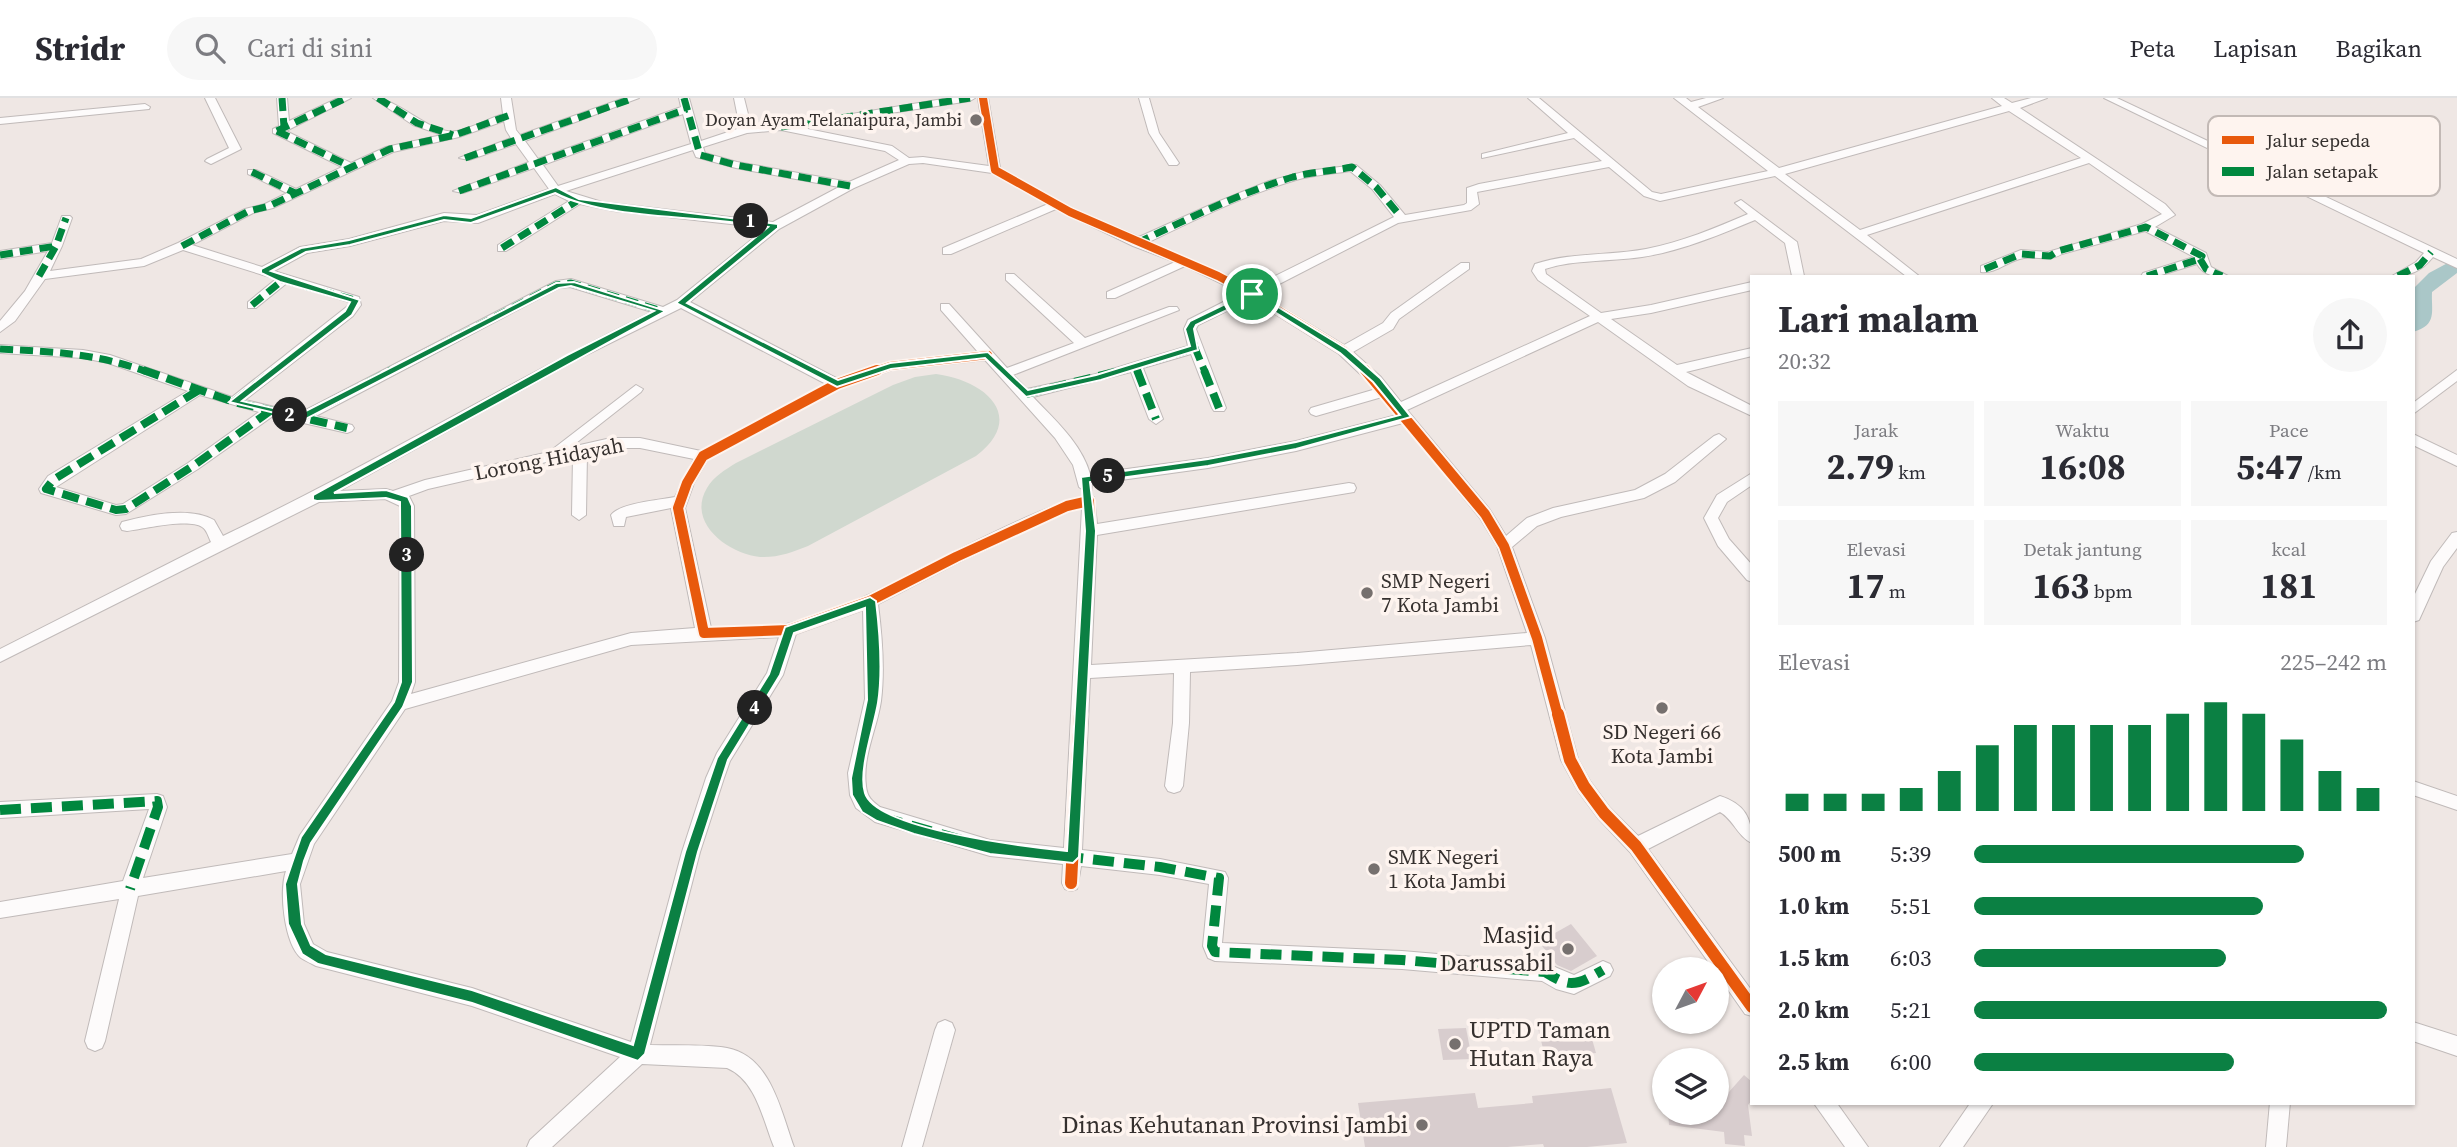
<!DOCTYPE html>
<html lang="id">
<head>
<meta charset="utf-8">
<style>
  body { margin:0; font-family:"Source Serif 4",serif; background:#f7f7f7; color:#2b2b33; height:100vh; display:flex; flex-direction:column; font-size:26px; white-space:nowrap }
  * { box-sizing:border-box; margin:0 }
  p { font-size:23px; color:#7c7c81 }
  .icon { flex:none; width:38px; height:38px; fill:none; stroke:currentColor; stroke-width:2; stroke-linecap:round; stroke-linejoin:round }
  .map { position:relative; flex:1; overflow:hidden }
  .sheet { position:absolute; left:1750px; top:177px; width:665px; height:830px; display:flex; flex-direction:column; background:#fff; border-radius:0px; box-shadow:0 2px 5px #0004 }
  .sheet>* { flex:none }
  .needle { width:46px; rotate:49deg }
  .tools { position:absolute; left:1652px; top:859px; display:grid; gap:14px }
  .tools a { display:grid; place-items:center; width:77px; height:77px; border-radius:50%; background:#fff; box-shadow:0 2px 5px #0004; font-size:35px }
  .pin { position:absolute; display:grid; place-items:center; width:60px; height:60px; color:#fff; margin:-30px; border:4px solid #fff; border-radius:50%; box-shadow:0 2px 7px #0007 }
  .km { position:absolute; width:35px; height:35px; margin:-18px; border-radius:50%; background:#222; color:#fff; font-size:19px; line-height:35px; text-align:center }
  .round { display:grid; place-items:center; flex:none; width:74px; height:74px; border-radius:37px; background:#f7f7f7 }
  .head { display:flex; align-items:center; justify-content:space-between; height:119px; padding:0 28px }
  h1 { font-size:38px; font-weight:700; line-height:52px }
  .stats { display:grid; grid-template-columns:repeat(3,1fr); gap:10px; height:119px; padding:7px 28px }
  .stats div { display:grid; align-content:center; border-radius:0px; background:#f7f7f7; text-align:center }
  .stats b { font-size:35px; font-weight:700 }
  .stats small { font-size:19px; font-weight:400 }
  .stats p { font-size:19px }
  .chart { height:196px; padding:14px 28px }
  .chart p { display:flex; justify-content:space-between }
  .chart svg { width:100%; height:126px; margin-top:7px; stroke:#0b8043; stroke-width:6 }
  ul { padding:0 28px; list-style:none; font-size:23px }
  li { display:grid; grid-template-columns:112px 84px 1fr; align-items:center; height:52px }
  li i { height:18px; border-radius:9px; background:#0b8043 }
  header { display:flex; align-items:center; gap:42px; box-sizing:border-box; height:98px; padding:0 35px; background:#fff; border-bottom:2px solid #e1e1e2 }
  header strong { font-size:33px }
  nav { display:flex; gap:38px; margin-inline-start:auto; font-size:24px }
  .search { width:490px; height:63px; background:#f7f7f7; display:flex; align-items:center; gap:18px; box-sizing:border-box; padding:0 24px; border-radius:38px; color:#7c7c81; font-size:26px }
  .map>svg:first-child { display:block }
</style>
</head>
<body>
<header>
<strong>Stridr</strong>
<div class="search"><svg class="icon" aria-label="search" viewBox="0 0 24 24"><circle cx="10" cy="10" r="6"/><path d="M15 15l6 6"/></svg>Cari di sini</div>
<nav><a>Peta</a><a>Lapisan</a><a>Bagikan</a></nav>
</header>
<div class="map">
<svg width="2457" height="1049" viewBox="0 0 2457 1049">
  <rect width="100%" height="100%" fill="#efe7e4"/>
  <path fill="#d0d8cf" d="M936,276C984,282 1028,318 976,358L808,448C793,454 777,460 760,459C729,456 686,425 707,390C714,378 725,372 736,365L893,287L915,279Z"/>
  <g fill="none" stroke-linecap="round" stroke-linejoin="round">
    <path fill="#aac7c8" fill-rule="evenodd" d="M2457,160V175L2432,194C2431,213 2438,227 2413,234V191L2429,175Z"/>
  </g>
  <g fill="#d8cdce">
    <polygon points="1571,826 1597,858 1571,873 1557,867 1539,844"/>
    <polygon points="1588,927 1596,955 1545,959 1538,930"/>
    <polygon points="1466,930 1472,961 1443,962 1438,931"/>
    <polygon points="1744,977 1752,984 1752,1002 1748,1007 1752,1038 1744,1037 1745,1048 1725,1046 1724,1034 1669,1027 1668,1015 1717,1015 1717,1003 1721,1003"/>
    <polygon points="1611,990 1627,1045 1587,1049 1544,1049 1543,1046 1507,1049 1365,1049 1358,1005 1475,995 1478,1010 1533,1005 1532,998"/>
  </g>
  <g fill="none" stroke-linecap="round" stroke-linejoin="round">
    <g stroke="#c0bab9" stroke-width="2">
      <g id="minor">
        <polygon points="205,0 215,0 241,51 211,66 205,63 207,61 229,50"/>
        <path d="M277,0H287L289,23L338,0H351L286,33L351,65L386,49L442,37L413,27L373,0C399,0 431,38 457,33C472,30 488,21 503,16L501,0H511L516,32L520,37L624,0H639L525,43L538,61L681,9L679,0H689L701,43L740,30L734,0H744L751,28L785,27L949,0H975L970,3L798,29L892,48L909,60L923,59L989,68L978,0H988L1000,70L1074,112L1139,139L1210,107L1269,83L1307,73L1356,67L1380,87L1405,117L1464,107L1467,105V90L1479,86L1602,63L1574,40L1482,60V56L1568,35L1528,0H1539L1652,94L1661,96L1768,73L1674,0H1686L1691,4L1706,0H1723L1698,9L1779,70L2002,8L1992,0H2004L2012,5L2031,0H2047L2020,10L2165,106L2175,117L2155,129L2206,155L2211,169L2228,178C2215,179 2204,178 2197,166L2158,178H2141L2143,175L2194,159L2145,133L2062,156C2048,164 2039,158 2024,160C2009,162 1996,176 1981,174V168L2021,152L2048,154L2142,126L2162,116L2089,65L1867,137L1919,178H1906L1775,78L1660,103L1644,98L1609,69L1477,94L1479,106L1471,112L1398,125L1260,196L1344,247L1383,225L1391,215L1461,165H1469V171L1399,221L1393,231L1353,254L1381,279L1401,304L1590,218L1538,182L1532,173L1535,166C1571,154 1609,158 1646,151C1682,144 1715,130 1748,116L1735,105L1741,102L1797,144L1804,178H1792L1785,145L1755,122C1719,137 1681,153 1642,159C1609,164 1576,161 1545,171L1546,176L1601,215L1651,207L1752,184V192L1651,215L1611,221L1677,267L1752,250V258L1686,274L1752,308V318L1688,288L1598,224L1407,312L1490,412L1506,438L1527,420L1553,410L1635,392L1665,376L1714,338L1719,336L1726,341L1675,384L1644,400L1561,419L1537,428L1512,449L1545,540L1578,661L1590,683L1610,710L1638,738L1720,698C1745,706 1752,720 1752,745C1738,739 1733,721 1720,714L1648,751L1752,893V918L1745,916L1717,876V872H1714L1630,754L1598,720L1578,693L1561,662L1531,547L1297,567L1190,574L1189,625L1183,688L1180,693L1174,695L1168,693L1165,688L1173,625L1174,575L1090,580L1082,752L1160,761L1225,774L1228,780L1222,845L1402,853L1545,865L1574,877L1603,863L1610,866L1613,872L1610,878L1574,896L1556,891L1542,883L1402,871L1215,863L1208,860L1203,848L1209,786L1160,777L1081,768L1077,791L1071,793L1065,791L1062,785L1063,766L990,758L875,724L856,710L850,697L848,675L865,601L863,512L796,536L783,577L730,663L724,680L700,754L650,947C675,948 703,946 727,950C771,958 781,1014 794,1049H774C763,1022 756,982 727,970L642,966L552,1049H527L530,1042L620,959L472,908L316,868C312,866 306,863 301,860C284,845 279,793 286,773L138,798L105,943L102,950L95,953L88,950L85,943L119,801L0,820V804L123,783L149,711L0,720V704L157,696L163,698L167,709L143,780L292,756L300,737L392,603L399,584L400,408L385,401L319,404L0,564V551L211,444C208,438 207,432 202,429C188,420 144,431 127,433L122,432L120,428L122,424C148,417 190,408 214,422L223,438C369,368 507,285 652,214L570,189L559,190L316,318L352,327L354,330L352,333L347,335L273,318L198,371L126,416L116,417L41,395L39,391L48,378L188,293L108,265L83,260L0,255V247L83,252L110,257L232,299L349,207V204L287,185L256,210H248V204L276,181L183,152L144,168L45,181L15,223L0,234V223L25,193L48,153L0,161V153L52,145L62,118H70L72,120L62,148L50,173L141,161L178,145L245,111L265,106L287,95L248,76V72H256L296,91L342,69L273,35V31L279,28ZM2009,13L2081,60L1860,132L1785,76ZM683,16L691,46L558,88L543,67ZM504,23L506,32L511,40L459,60L469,62L516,46L529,64L453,93L463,95L534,70L549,91L477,117L444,115L349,141L300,149L262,169L192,147L253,115L273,110L393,54L459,39ZM781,32L885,53L899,62L849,84L737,64L705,55L703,49L747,35ZM693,52L696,59L736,70L839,89L773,124L602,104L566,93ZM923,65L992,75L1048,106L943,150V156H951L1056,111L1133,148L1175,164L1107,194V200H1115L1185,168L1241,195L1188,222L1184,231L1188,248L1096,276L1027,291L1013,277L1179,212L1177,209H1169L1085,240L1014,176H1006V182L1074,245L1007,270L949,206H941V212L978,254L890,264L838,281L690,204L779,131L854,90L909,66ZM1350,73L1372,91L1394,119L1251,190L1149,144C1197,121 1245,97 1296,82C1313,77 1332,76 1350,73ZM555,96L569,103L498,147V153H506L580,106L614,113L766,130L677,202L663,209L571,181L556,183L300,315L245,302L353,218L361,207L359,199L274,173L307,155L350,148L444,123L478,125ZM1251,201L1339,256L1376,291L1311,310L1309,313L1311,316L1316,318L1382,299L1397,317L1296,343L1208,360L1090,376C1082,346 1054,321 1033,299L1131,274L1149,321L1156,326L1163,321L1143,270L1191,256L1212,310L1214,313H1224L1226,310L1196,231L1198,227ZM681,210L826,286L701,353L640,340H611L571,349L641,294L643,291L636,287L549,354L425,382L393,393L386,391L339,393L576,262ZM985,262L1055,340L1073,367L1079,389L1086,394L1091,393L1092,386L1208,370L1296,353L1403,325L1480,420L1497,448L1527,535L1297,555L1091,567L1097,437L1354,394L1356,390L1354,386L1349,385L1097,426L1094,399C1066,391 902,482 866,498C842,509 815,519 791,525C770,531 733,530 711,530L685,410L694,385L708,361L842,289L892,272ZM200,297L259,314L188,365L123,406L116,407L56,389ZM611,350H640L694,361L675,399C659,402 620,405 611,417L614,428H624L626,419L671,410L695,530L631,535L411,596L415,584L414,408L409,398L428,391L573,358L572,417L579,422L586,417L587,355ZM1082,410L1064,750L990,742L880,709C872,703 867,699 866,688C862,659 877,631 881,603C885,571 882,537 878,506L961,463L1071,412ZM779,539L767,575L717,655L706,680L682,754L631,944L472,890L327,854L313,846L304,826L300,786L314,746L405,611L631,547Z"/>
        <polygon points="1139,0 1149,0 1159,35 1179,65 1177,67 1169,67 1149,35"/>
        <path d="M2104,0H2117L2457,161V170L2433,159C2422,173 2410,178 2392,178L2416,164L2424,155Z"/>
        <polygon points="145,6 150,9 149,11 0,26 0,20"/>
        <polygon points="2457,272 2457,283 2413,316 2413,305"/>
        <polygon points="2413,336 2457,357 2457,368 2413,347"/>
        <polygon points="1752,375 1752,387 1727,404 1718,420 1729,441 1752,467 1752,484 1747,482 1718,448 1704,420 1717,397"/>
        <polygon points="2457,434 2457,450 2443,469 2419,522 2413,524 2413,500 2431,463 2452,435"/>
        <polygon points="2413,683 2457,698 2457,712 2413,697"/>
        <polygon points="945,922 952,925 955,932 922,1049 902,1049 935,932 938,925"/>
        <polygon points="2413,924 2457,938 2457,958 2413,943"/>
        <polygon points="1813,1004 1836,1004 1868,1049 1845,1049"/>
        <polygon points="1971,1004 1994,1004 1963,1049 1940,1049"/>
        <polygon points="2270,1004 2290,1004 2286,1049 2266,1049"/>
      </g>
    </g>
    <use href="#minor" fill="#fdfbfb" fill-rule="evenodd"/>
    <g stroke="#00873e" stroke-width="7" stroke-dasharray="13 7" stroke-linecap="butt">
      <polyline points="282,0 284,29"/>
      <polyline points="378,0 417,25 453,37"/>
      <polyline points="684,0 700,57 736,67 850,88"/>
      <polyline points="781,29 970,0"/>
      <polyline points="277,33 349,68"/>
      <polyline points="277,33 346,0"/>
      <polyline points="465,60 634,0"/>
      <polyline points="252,74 295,95"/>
      <polyline points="459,93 687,11"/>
      <path d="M1137,145C1188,121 1239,95 1293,79C1312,74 1332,73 1352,69L1376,89L1401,119"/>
      <polyline points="182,148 249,113 269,108 390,51 455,37 510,17"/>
      <polyline points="502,150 577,103"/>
      <polyline points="0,157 56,148"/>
      <polyline points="2200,161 2206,171 2222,178"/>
      <polyline points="1985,171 2021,156 2050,158 2058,153 2146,129 2202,158 2200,161 2147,178"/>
      <polyline points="264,173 283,182 355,202 349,215 273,274"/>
      <polyline points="39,178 56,148 66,120"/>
      <polyline points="2398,178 2420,167 2431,154"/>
      <polyline points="252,207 283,182"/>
      <polyline points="1195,250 1205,274"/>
      <path d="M0,251C56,254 94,255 148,274"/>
      <polyline points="1136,269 1138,274"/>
      <polyline points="389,274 556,187 571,185 662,213"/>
      <polyline points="1117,274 1195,250 1190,231 1193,225 1252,196"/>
    </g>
    <g stroke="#00873e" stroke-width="8" stroke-dasharray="17 8" stroke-linecap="butt">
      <polyline points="143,272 234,304 347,330"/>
      <polyline points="1137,272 1156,321"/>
      <polyline points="1204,272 1219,310"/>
      <polyline points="199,292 53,382 46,391 116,412 126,411 193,368 270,313"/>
      <polyline points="1026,296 1123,272"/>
      <polyline points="234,304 275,272"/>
      <polyline points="301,320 392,272"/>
      <polyline points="749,618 775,577 789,532"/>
    </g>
    <g stroke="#00873e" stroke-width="10" stroke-dasharray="21 10" stroke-linecap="butt">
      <polyline points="0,712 157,703 158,709 130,791"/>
      <path d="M881,719L990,750L1160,769L1219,780L1212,848L1215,854L1402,862L1545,874C1572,891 1577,887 1603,872"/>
      <polyline points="638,956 691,754 715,680 723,660 751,616"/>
    </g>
    <g stroke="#fef4ef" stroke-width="11">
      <g id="cycleway-far2">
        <polyline points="983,0 995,72 1070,114 1218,178 1252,196 1344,253 1367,274"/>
        <polyline points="872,274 890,268 988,257"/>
      </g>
    </g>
    <g stroke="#fef4ef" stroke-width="14">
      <g id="cycleway-far1">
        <polyline points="877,272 837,286 703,358 687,385 678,410 704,535 789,532 870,503 956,459 1067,408 1089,403 1090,433 1080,618"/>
        <polyline points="1365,272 1485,416 1504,448 1537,540 1558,618"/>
      </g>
    </g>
    <g stroke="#fef4ef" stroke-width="17">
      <g id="cycleway">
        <polyline points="1558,616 1570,662 1584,688 1604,715 1636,748 1752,909"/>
        <polyline points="1071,785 1080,616"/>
      </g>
    </g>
    <use href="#cycleway-far2" stroke="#e8590c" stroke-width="8"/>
    <use href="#cycleway-far1" stroke="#e8590c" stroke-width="10"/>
    <use href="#cycleway" stroke="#e8590c" stroke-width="12"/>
  </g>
  <path fill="#0b8043" stroke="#fff" stroke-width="2" fill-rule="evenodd" d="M556,89L579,101L778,126V130L687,205L838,282L890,265L988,254L1028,292L1096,277L1190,248L1185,231L1190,223L1252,193L1347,251L1380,280L1411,319L1296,351L1208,368L1090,384L1096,433L1079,759L1073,765L990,756L914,736L877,723L862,714L852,697L851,680L867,602L865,510L794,535L780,577L728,662L698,754L645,956L638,963L472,905L318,866L302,856L288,826L285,786L301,739L394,604L401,584L400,404L386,400L317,403L313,402V397L567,257L654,213L571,188L559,190L304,322L229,304L345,213L350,204L280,184L261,175V171L301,150L349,142L444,117L471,120ZM555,95C609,123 706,117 768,129L676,205L837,289L891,271L985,260L1026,299L1101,282L1198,252L1194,231L1196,227L1252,200L1340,255L1373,284L1400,317L1296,344L1208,361L1081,379L1085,433L1067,753C1030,749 876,732 865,695C858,673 874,629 878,605C883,573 880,536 876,503L870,499L785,529L769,576L717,660L685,754L633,947L472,892L326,856L311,847L302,826L298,786L304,763L311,745L403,609L413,584L412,408L408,399L386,392L334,395L666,213L574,184L556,185L300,316L242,303L352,217L360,202L271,173L306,154L350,147L444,122L471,125Z"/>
  <g fill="#76706e" stroke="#fef4ef" stroke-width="2.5">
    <circle cx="976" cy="22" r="7"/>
    <circle cx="1367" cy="495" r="7"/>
    <circle cx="1662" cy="610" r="7"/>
    <circle cx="1374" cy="771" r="7"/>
    <circle cx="1568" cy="851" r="7"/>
    <circle cx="1455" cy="946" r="7"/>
    <circle cx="1422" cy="1027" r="7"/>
  </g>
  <g text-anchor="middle" stroke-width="7" stroke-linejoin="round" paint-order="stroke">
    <g font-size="18" fill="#35302e" stroke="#fef4ef" text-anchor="end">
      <text x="962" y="28">Doyan Ayam Telanaipura, Jambi</text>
    </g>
    <g font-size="21" fill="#35302e" stroke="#fef4ef">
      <text transform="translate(549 361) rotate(-11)" y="7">Lorong Hidayah</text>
    </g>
    <g font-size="21" fill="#35302e" stroke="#fef4ef" text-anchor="start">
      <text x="1381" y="490">SMP Negeri<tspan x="1381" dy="24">7 Kota Jambi</tspan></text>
      <text x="1662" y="641" text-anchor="middle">SD Negeri 66<tspan x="1662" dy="24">Kota Jambi</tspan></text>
      <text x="1388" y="766">SMK Negeri<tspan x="1388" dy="24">1 Kota Jambi</tspan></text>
    </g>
    <g font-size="24" fill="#35302e" stroke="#fef4ef" text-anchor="end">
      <text x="1554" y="845">Masjid<tspan x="1554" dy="28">Darussabil</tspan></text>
      <text x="1469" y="940" text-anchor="start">UPTD Taman<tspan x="1469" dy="28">Hutan Raya</tspan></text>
      <text x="1408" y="1035">Dinas Kehutanan Provinsi Jambi</text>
    </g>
  </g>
  <rect x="2208" y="18" width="232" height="80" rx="10" fill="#fef4ef" stroke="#c2b9b5" stroke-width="2"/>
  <rect x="2222" y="38" width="32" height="8" fill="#e8590c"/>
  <rect x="2222" y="69" width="32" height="9" fill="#00873e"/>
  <g font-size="19" fill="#35302e">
    <text x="2266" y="49">Jalur sepeda</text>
    <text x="2266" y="80">Jalan setapak</text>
  </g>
</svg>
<div class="tools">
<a><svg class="needle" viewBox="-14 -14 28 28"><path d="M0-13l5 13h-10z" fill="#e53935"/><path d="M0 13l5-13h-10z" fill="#7c7c81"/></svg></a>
<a><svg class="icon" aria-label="layers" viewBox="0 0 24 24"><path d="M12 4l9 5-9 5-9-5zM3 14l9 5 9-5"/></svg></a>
</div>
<div class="pin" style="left:1252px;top:196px;background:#1e9e55"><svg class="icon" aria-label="arrive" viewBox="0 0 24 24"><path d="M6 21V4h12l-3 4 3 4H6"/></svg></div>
<b class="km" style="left:751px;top:123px">1</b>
<b class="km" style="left:290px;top:317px">2</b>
<b class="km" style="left:407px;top:457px">3</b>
<b class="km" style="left:755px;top:610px">4</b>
<b class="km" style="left:1108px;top:378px">5</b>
<section class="sheet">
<div class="head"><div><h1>Lari malam</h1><p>20:32</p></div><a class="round"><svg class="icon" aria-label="share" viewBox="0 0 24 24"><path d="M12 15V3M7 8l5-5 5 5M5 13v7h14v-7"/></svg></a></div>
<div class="stats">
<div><p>Jarak</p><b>2.79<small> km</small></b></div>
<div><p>Waktu</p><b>16:08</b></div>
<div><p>Pace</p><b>5:47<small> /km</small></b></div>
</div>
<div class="stats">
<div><p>Elevasi</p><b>17<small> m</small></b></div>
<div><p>Detak jantung</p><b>163<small> bpm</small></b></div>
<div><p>kcal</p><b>181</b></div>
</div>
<div class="chart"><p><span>Elevasi</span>225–242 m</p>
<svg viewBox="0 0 160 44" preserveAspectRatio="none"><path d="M5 44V38M15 44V38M25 44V38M35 44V36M45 44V30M55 44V21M65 44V14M75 44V14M85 44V14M95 44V14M105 44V10M115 44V6M125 44V10M135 44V19M145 44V30M155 44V36"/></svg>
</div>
<ul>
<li><b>500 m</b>5:39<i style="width:80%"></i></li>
<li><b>1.0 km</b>5:51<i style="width:70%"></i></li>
<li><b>1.5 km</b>6:03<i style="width:61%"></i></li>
<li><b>2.0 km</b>5:21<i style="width:100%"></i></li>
<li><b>2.5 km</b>6:00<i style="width:63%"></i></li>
</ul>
</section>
</div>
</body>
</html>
